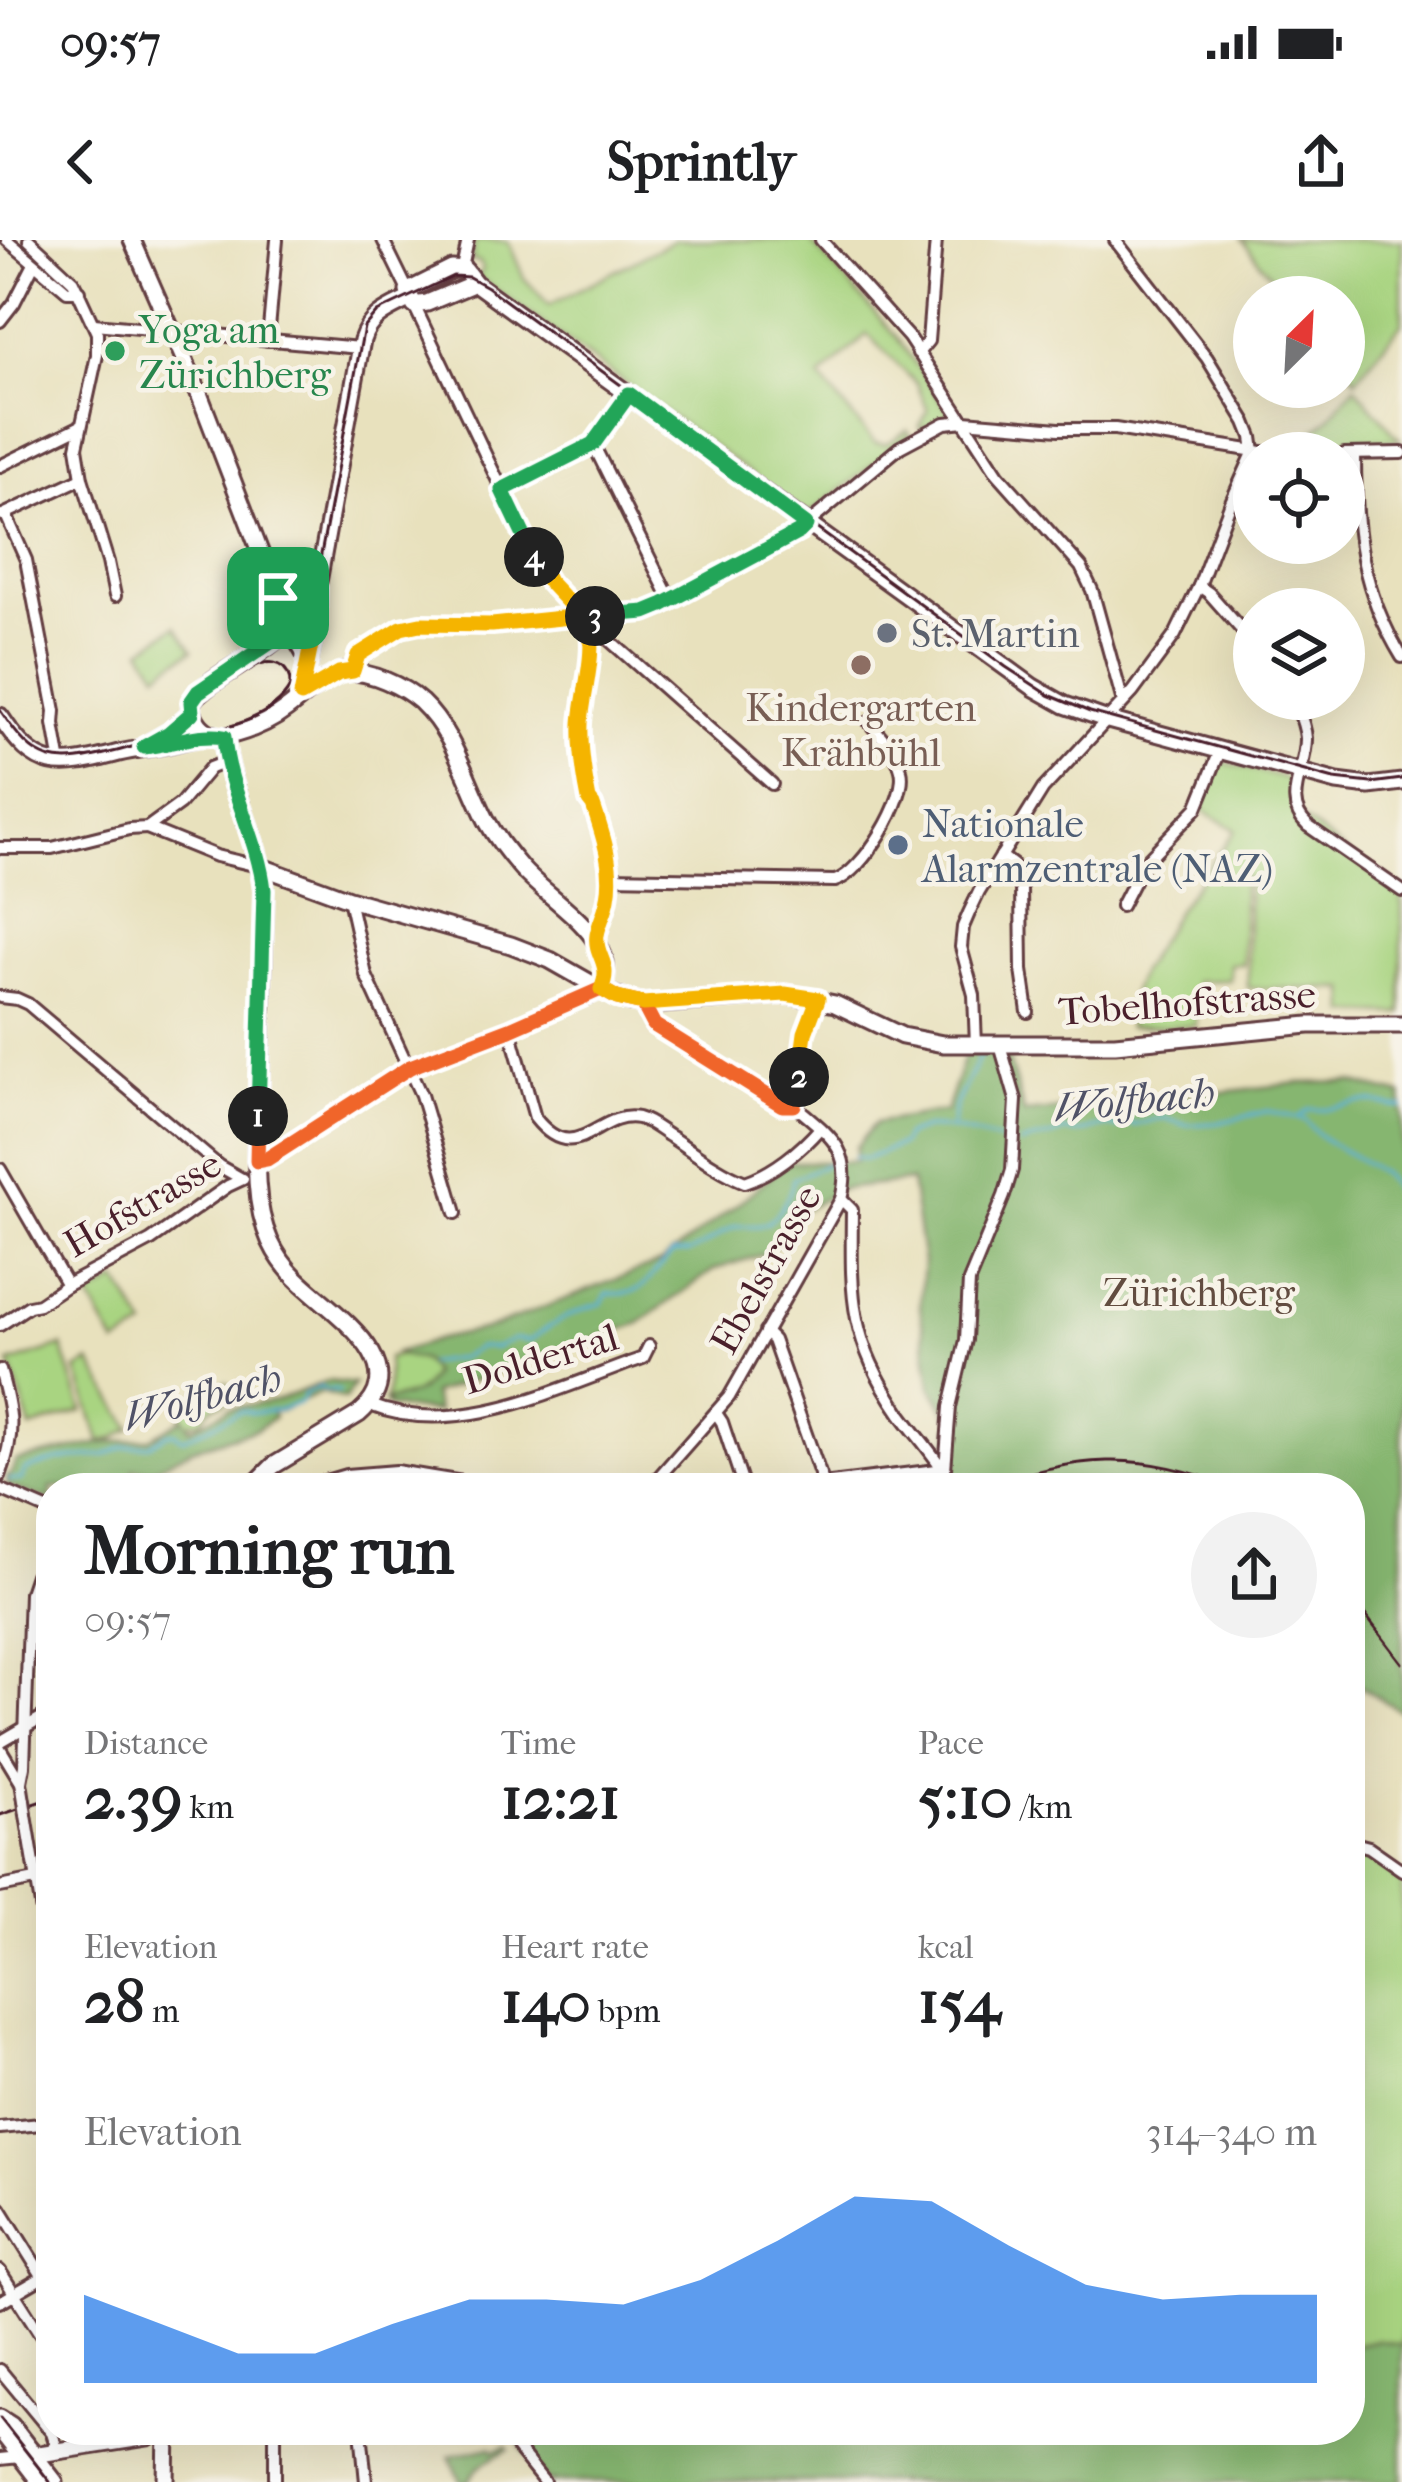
<!DOCTYPE html>
<html lang="en">
<head>
<meta charset="utf-8">
<style>
  body { margin:0; font-family:"IM FELL French Canon",serif; background:#f2f2f2; color:#202124; height:100vh; display:flex; flex-direction:column; font-size:45px; white-space:nowrap }
  * { box-sizing:border-box; margin:0 }
  p { font-size:39px; color:#757577 }
  .icon { flex:none; width:66px; height:66px; fill:none; stroke:currentColor; stroke-width:2; stroke-linecap:round; stroke-linejoin:round }
  .map { position:relative; flex:1; overflow:hidden }
  .panel { position:absolute; left:36px; top:1233px; width:1329px; height:972px; display:flex; flex-direction:column; background:#fff; border-radius:48px; box-shadow:0 12px 48px #0002 }
  .panel>* { flex:none }
  .needle { width:78px; rotate:24deg }
  .buttons { position:absolute; left:1233px; top:36px; display:grid; gap:24px }
  .buttons a { display:grid; place-items:center; width:132px; height:132px; border-radius:50%; background:#fff; box-shadow:0 12px 48px #0002; font-size:60px }
  .pin { position:absolute; display:grid; place-items:center; width:102px; height:102px; color:#fff; margin:-51px; border-radius:24px; box-shadow:0 6px 18px #0006 }
  .km { position:absolute; width:60px; height:60px; margin:-30px; border-radius:50%; background:#222; color:#fff; font-size:33px; line-height:60px; text-align:center }
  .round { display:grid; place-items:center; flex:none; width:126px; height:126px; border-radius:63px; background:#f2f2f2 }
  .overview { display:flex; align-items:center; justify-content:space-between; height:204px; padding:0 48px }
  h1 { font-size:66px; font-weight:700; line-height:90px }
  .stats { display:grid; grid-template-columns:repeat(3,1fr); gap:18px; height:204px; padding:12px 48px }
  .stats div { display:grid; align-content:center }
  .stats b { font-size:60px; font-weight:700 }
  .stats small { font-size:33px; font-weight:400 }
  .stats p { font-size:33px }
  .chart { height:336px; padding:24px 48px }
  .chart p { display:flex; justify-content:space-between }
  .chart svg { width:100%; height:216px; margin-top:12px; fill:#1a73e8; opacity:.7 }
  .status { display:flex; justify-content:space-between; align-items:center; height:84px; padding:0 60px; background:#fff; direction:ltr }
  .status svg { height:33px; fill:currentColor }
  header { display:flex; justify-content:space-between; align-items:center; height:156px; padding:0 48px; background:#fff; font-size:54px; font-weight:700 }
  .map>svg:first-child { display:block }
</style>
</head>
<body>
<div class="status"><b>09:57</b><svg viewBox="0 0 49 12"><path d="M0 12V9h3v3zM5 12V6h3v6zM10 12V3h3v9zM15 12V0h3v12zM26 1h20v11H26zM47 4h2v5h-2z"/></svg></div>
<header><svg class="icon" aria-label="back" viewBox="0 0 24 24"><path d="M15 5l-7 7 7 7"/></svg>Sprintly<svg class="icon" aria-label="share" viewBox="0 0 24 24"><path d="M12 15V3M7 8l5-5 5 5M5 13v7h14v-7"/></svg></header>
<div class="map">
<svg width="1402" height="2242" viewBox="0 0 1402 2242">
  <rect width="100%" height="100%" fill="#f7f3e8"/>
  <filter id="ink" filterUnits="userSpaceOnUse"><feTurbulence type="fractalNoise" baseFrequency=".00833" numOctaves="2"/><feDisplacementMap in="SourceGraphic" scale="24" xChannelSelector="R" yChannelSelector="G"/><feConvolveMatrix kernelMatrix="1 2 1 2 8 2 1 2 1" color-interpolation-filters="sRGB"/></filter>
  <filter id="wash" filterUnits="userSpaceOnUse"><feTurbulence type="fractalNoise" baseFrequency=".004" numOctaves="4" result="noise"/><feDisplacementMap in="SourceGraphic" scale="48" xChannelSelector="R" yChannelSelector="G"/><feGaussianBlur stdDeviation="2.7" result="paint"/><feColorMatrix in="noise" values="0 0 0 0 0 0 0 0 0 0 0 0 0 0 0 0 0 1.4 0 .05"/><feComposite in="paint" operator="in"/></filter>
  <g filter="url(#wash)">
    <rect width="100%" height="100%" fill="#e8e1bd"/>
    <g fill="#a9d481" stroke="#7a7a56" stroke-width="3">
      <polygon points="475,0 508,1 524,38 549,65 675,0 809,0 895,95 950,173 945,179 922,189 919,187 928,171 917,144 867,94 820,138 875,203 887,204 907,190 911,195 812,272 805,273 477,36 483,30 479,22 472,21"/>
      <polygon points="1242,0 1402,0 1402,83 1356,139 1344,124 1344,57 1289,57"/>
      <polygon points="1355,146 1400,200 1304,199 1328,179"/>
      <polygon points="176,386 193,410 158,433 142,409"/>
      <polygon points="1223,522 1290,540 1294,546 1294,572 1402,655 1402,774 1347,773 1346,749 1248,748 1248,638 1243,637 1243,724 1230,724 1230,740 1196,741 1196,786 1128,787 1132,752 1140,732 1179,667 1236,590 1201,569 1218,525"/>
      <polygon points="118,1041 146,1088 116,1105 89,1057"/>
      <polygon points="62,1106 83,1171 31,1188 10,1123"/>
      <path d="M399,1115C415,1116 427,1118 432,1134C424,1155 405,1157 385,1161C390,1146 386,1133 388,1118Z"/>
      <polygon points="90,1122 131,1188 113,1199 100,1201 77,1130"/>
      <path d="M227,1142L236,1157C219,1168 211,1160 202,1181L191,1182L188,1191L179,1192C178,1170 190,1165 201,1148Z"/>
      <polygon points="1350,1611 1383,1627 1402,1644 1402,2105 1378,2100 1350,2106"/>
    </g>
    <g fill="#86b66f" stroke="#686a4d" stroke-width="3">
      <path d="M965,814L1008,817L1024,873L1096,867L1298,843L1351,842L1402,855V1472L1360,1446L1355,1455L1350,1453V1248H955L948,1229L951,1179L931,1147L920,1068L923,1022L911,941L842,949L796,974L771,1012L715,1029L638,1084L432,1154L437,1172L388,1167L385,1161C405,1157 424,1155 432,1134C425,1114 411,1120 396,1113L439,1099L491,1088L661,1022L739,963L787,922H855L856,907L875,883L946,871Z"/>
      <polygon points="328,1141 354,1144 345,1159 322,1152 280,1171 272,1171 274,1177 258,1189 194,1208 152,1230 134,1229 126,1248 51,1248 51,1261 7,1246 7,1236 11,1234 16,1221 101,1203 149,1199 184,1178 190,1189 230,1168 275,1161"/>
      <polygon points="1378,2100 1402,2105 1402,2242 548,2242 524,2211 513,2190 1350,2190 1350,2106"/>
      <path d="M507,2206L509,2209C493,2218 476,2225 469,2242H461L450,2216L491,2207L494,2211Z"/>
    </g>
    <g fill="none" stroke-linecap="round" stroke-linejoin="round">
      <g stroke="#5ab1d7" stroke-width="3">
        <path d="M1300,876L1310,869C1332,873 1349,860 1371,862C1383,863 1390,868 1402,867"/>
        <polyline points="951,889 955,866 981,814"/>
        <path d="M1020,904C1035,898 1050,899 1064,891C1085,899 1101,880 1117,888L1124,883L1135,885L1163,878L1186,885L1217,883L1268,871L1305,880C1324,907 1357,914 1382,934C1390,941 1392,950 1402,957"/>
        <polyline points="853,917 866,919 902,904 906,895 926,888 951,889 1011,903"/>
        <path d="M428,1123L460,1118L479,1107L495,1108L514,1099L529,1101C549,1086 577,1069 601,1064L607,1054C653,1055 643,1038 674,1013C697,1017 712,996 734,987C746,983 759,990 770,981C781,971 792,953 793,939L827,924"/>
        <polyline points="9,1240 21,1240 25,1230 58,1220 105,1215 124,1207 150,1205 167,1194 175,1193 183,1199 241,1171 254,1173 279,1170 301,1162 304,1154 320,1147 325,1150 340,1151"/>
      </g>
    </g>
  </g>
  <g filter="url(#ink)">
    <g fill="none" stroke-linecap="round" stroke-linejoin="round">
      <g stroke="#623c41" stroke-width="16">
        <g id="street">
          <polyline points="7,0 67,51 79,51"/>
          <polyline points="29,0 73,41 97,93 97,115 77,207 82,238 108,322 115,356"/>
          <polyline points="383,0 408,51"/>
          <polyline points="821,0 909,98 998,234 1081,327 1092,350 1123,462"/>
          <polyline points="462,28 468,0"/>
          <polyline points="414,65 537,323 549,342 586,381 592,391 581,482 581,510 586,548 607,609 610,637 608,659 596,698"/>
          <polyline points="0,81 14,63 34,24"/>
          <polyline points="94,84 360,108"/>
          <polyline points="268,100 277,0"/>
          <polyline points="918,113 928,101 936,0"/>
          <polyline points="593,204 671,361"/>
          <polyline points="1344,214 1402,213"/>
          <path d="M1355,214C1355,291 1361,350 1402,417"/>
          <polyline points="0,226 81,186"/>
          <polyline points="503,250 593,204 629,154"/>
          <polyline points="3,275 82,238"/>
          <polyline points="6,275 26,320 55,471 54,484 61,524"/>
          <polyline points="1199,346 1209,353 1254,404"/>
          <polyline points="586,381 602,374 653,369 748,320 799,291 900,207 945,183 965,181 1059,189 1115,189 1268,213"/>
          <polyline points="592,394 608,399 772,544"/>
          <polyline points="353,431 358,415 401,388 420,384 492,385 581,376"/>
          <path d="M1294,459C1299,472 1305,484 1306,498C1307,530 1280,560 1308,586L1402,651"/>
          <polyline points="147,588 216,616 262,627"/>
          <polyline points="0,608 52,608 129,589 147,588 180,564 210,528 228,521"/>
          <polyline points="1001,616 1013,625 1021,647 1022,730 1028,772"/>
          <path d="M610,637L835,641C862,633 909,558 901,530C897,512 880,496 869,482"/>
          <polyline points="349,659 366,735 421,855 456,973"/>
          <polyline points="1121,666 1142,625 1197,568 1220,511"/>
          <polyline points="0,757 17,759 28,764 219,926 242,939"/>
          <polyline points="643,764 654,785 775,862 782,865 794,865"/>
          <path d="M510,789L535,878C576,930 598,870 638,878C650,881 661,891 671,897C695,913 718,931 745,942C773,933 801,910 820,888"/>
          <polyline points="976,805 974,755 961,707 963,687 969,673 979,652 1043,549 1133,452 1175,395 1199,346 1231,262 1254,211 1252,197 1246,182 1207,118 1115,0"/>
          <polyline points="794,865 801,826 800,812 817,759"/>
          <polyline points="257,921 267,919 410,827 596,754 601,749"/>
          <polyline points="0,929 67,1045"/>
          <path d="M841,959L852,970C851,1058 849,1098 900,1173C918,1198 941,1221 952,1248"/>
          <polyline points="0,1085 29,1066 39,1064 67,1045 150,1001 228,946 243,939"/>
          <polyline points="765,1092 773,1100 825,1248"/>
          <path d="M0,1130C12,1172 16,1194 0,1236"/>
          <path d="M370,1165C457,1200 561,1147 643,1118L649,1106"/>
          <polyline points="716,1173 722,1182 744,1248"/>
          <polyline points="945,1229 950,1167 966,1100 969,1041 1004,956 1012,930 1016,860 1000,805"/>
          <polyline points="302,1248 346,1235 396,1231 499,1248"/>
          <path d="M649,1248L729,1157L841,959C854,909 829,895 794,865"/>
          <polyline points="790,1248 945,1229"/>
          <polyline points="0,1249 51,1271"/>
          <polyline points="0,1502 51,1472"/>
          <polyline points="0,1508 20,1541"/>
          <polyline points="24,1561 21,1542 24,1526 30,1353 36,1335 51,1315"/>
          <polyline points="26,1575 51,1726"/>
          <polyline points="1350,1602 1369,1607 1402,1630"/>
          <polyline points="0,1647 51,1637"/>
          <polyline points="0,1888 51,1883"/>
          <polyline points="0,1968 43,2037"/>
          <polyline points="0,2031 51,2111"/>
          <polyline points="0,2062 43,2037 51,2036"/>
          <polyline points="0,2130 52,2193 58,2212"/>
          <polyline points="361,2190 366,2242"/>
          <polyline points="510,2190 517,2208 544,2242"/>
          <polyline points="0,2219 20,2217"/>
          <polyline points="275,2242 275,2190"/>
        </g>
      </g>
      <g stroke="#623c41" stroke-width="21">
        <g id="secondary">
          <polyline points="132,0 198,151 289,387 307,418"/>
          <polyline points="475,43 427,63 414,65 408,51 452,29 465,30 475,43 1033,447 1065,465 1108,480 1337,542 1369,546 1402,542"/>
          <path d="M301,456L317,380V348L362,100C370,75 389,69 411,58"/>
          <path d="M0,476C37,533 58,529 119,513C135,509 150,508 165,505C181,502 195,496 211,495"/>
          <path d="M215,495C202,491 194,479 191,466C203,436 257,417 282,395C296,382 306,364 317,348"/>
          <path d="M224,497C229,550 258,597 264,649C264,717 261,786 259,854C258,901 250,956 270,1001C276,1014 286,1028 296,1038C330,1072 418,1123 359,1174L273,1226L251,1248"/>
          <path d="M224,497C246,492 269,483 287,469C306,454 323,439 345,431C371,432 402,445 421,462C455,494 467,543 488,583C497,599 509,614 521,628C548,660 625,700 601,749"/>
          <polyline points="152,502 169,493 192,473"/>
          <polyline points="262,627 349,659 511,705 550,720 601,749 630,762 651,765 785,754 835,764 902,796 943,804 1115,804 1309,785 1402,785"/>
          <polyline points="0,2178 11,2185 55,2242"/>
          <polyline points="0,2190 40,2242"/>
          <polyline points="20,2217 148,2197 161,2190"/>
          <polyline points="166,2242 167,2190"/>
        </g>
      </g>
      <use href="#street" stroke="#fff" stroke-width="10"/>
      <use href="#secondary" stroke="#fff" stroke-width="15"/>
      <g stroke="#4a1f2b" stroke-width="3">
        <path d="M0,470C37,526 54,527 117,511C135,506 154,502 169,491C187,479 201,462 220,449C255,425 299,406 312,362L364,87L377,72L453,36L469,37L487,47L1006,427L1049,455L1090,472L1334,539L1371,543L1402,539"/>
        <path d="M158,504C197,494 271,485 290,447C291,424 272,417 253,427"/>
        <polyline points="0,2178 50,2242"/>
      </g>
      <g stroke="#4a1f2b" stroke-width="3">
        <path d="M981,1248C1075,1216 1139,1208 1233,1248"/>
        <polyline points="1350,1355 1402,1423"/>
        <polyline points="0,1575 51,1558"/>
      </g>
      <g stroke="#623c41" stroke-width="16" stroke-linecap="butt">
        <polyline id="street-bridge" points="24,1561 26,1575"/>
      </g>
      <use href="#street-bridge" stroke="#fff" stroke-width="10"/>
    </g>
  </g>
  <g fill="none" stroke-linecap="round" stroke-linejoin="round" filter="url(#ink)">
    <g stroke="#fff" stroke-width="24">
      <path id="split-1" d="M258,876L264,650C258,597 228,550 224,497C197,492 171,505 144,507L169,493L192,473L191,462L198,452L281,395L289,387L278,358"/>
    </g>
    <g stroke="#fff" stroke-width="24">
      <polyline id="split-2" points="258,876 257,921 267,919 410,827 510,789 601,749 617,758 643,764 654,785 782,865 794,865 799,837"/>
    </g>
    <g stroke="#fff" stroke-width="24">
      <path id="split-3" d="M595,376L586,381C599,403 582,457 581,484C580,509 584,535 589,560L593,565C603,595 614,627 608,658C606,671 599,683 597,695C594,716 613,724 601,749L617,758L643,764L785,754L818,759L805,793L799,837"/>
    </g>
    <g stroke="#fff" stroke-width="24">
      <polyline id="split-4" points="534,317 502,250 593,204 629,154 806,285 799,292 662,365 645,372 595,376"/>
    </g>
    <g stroke="#fff" stroke-width="24">
      <polyline id="split-5" points="278,358 294,360 311,357 317,348 316,380 301,455 339,433 353,431 358,415 401,388 420,384 492,385 581,376 549,342 534,317"/>
    </g>
    <use href="#split-1" stroke="#22a559" stroke-width="15"/>
    <use href="#split-2" stroke="#f0652b" stroke-width="15"/>
    <use href="#split-3" stroke="#f5b400" stroke-width="15"/>
    <use href="#split-4" stroke="#22a559" stroke-width="15"/>
    <use href="#split-5" stroke="#f5b400" stroke-width="15"/>
  </g>
  <circle fill="#2e9e5b" stroke="#f7f3e8" stroke-width="4.5" cx="115" cy="111" r="12"/>
  <circle fill="#6b7280" stroke="#f7f3e8" stroke-width="4.5" cx="887" cy="393" r="12"/>
  <circle fill="#8d6e63" stroke="#f7f3e8" stroke-width="4.5" cx="861" cy="425" r="12"/>
  <circle fill="#5c6f8a" stroke="#f7f3e8" stroke-width="4.5" cx="898" cy="605" r="12"/>
  <g text-anchor="middle" stroke-width="9" stroke-linejoin="round" paint-order="stroke">
    <g font-size="39" fill="#27864d" stroke="#f7f3e8" text-anchor="start">
      <text x="139" y="103">Yoga am<tspan x="139" dy="45">Zürichberg</tspan></text>
    </g>
    <g font-size="39" fill="#5b616d" stroke="#f7f3e8" text-anchor="start">
      <text x="911" y="407">St. Martin</text>
    </g>
    <g font-size="39" fill="#785e54" stroke="#f7f3e8">
      <text x="861" y="481">Kindergarten<tspan x="861" dy="45">Krähbühl</tspan></text>
    </g>
    <g font-size="39" fill="#4e5e75" stroke="#f7f3e8" text-anchor="start">
      <text x="922" y="597">Nationale<tspan x="922" dy="45">Alarmzentrale (NAZ)</tspan></text>
    </g>
    <g font-size="39" fill="#4a1f2b" stroke="#f7f3e8">
      <text transform="translate(1187 762) rotate(-4)" y="14">Tobelhofstrasse</text>
      <text transform="translate(142 963) rotate(-30)" y="14">Hofstrasse</text>
      <text transform="translate(765 1029) rotate(-61)" y="14">Ebelstrasse</text>
      <text transform="translate(540 1118) rotate(-17)" y="14">Doldertal</text>
    </g>
    <g font-size="39" fill="#624c40" stroke="#f7f3e8">
      <text x="1199" y="1066">Zürichberg</text>
    </g>
    <g font-size="42" font-style="italic" fill="#505267" stroke="#f7f3e8">
      <text transform="translate(1134 859) rotate(-6)" y="15">Wolfbach</text>
      <text transform="translate(202 1156) rotate(-15)" y="15">Wolfbach</text>
    </g>
  </g>
</svg>
<div class="buttons">
<a><svg class="needle" viewBox="-14 -14 28 28"><path d="M0-13l5 13h-10z" fill="#e53935"/><path d="M0 13l5-13h-10z" fill="#757577"/></svg></a>
<a><svg class="icon" aria-label="locate" viewBox="0 0 24 24"><circle cx="12" cy="12" r="6"/><path d="M12 2v4M12 18v4M2 12h4M18 12h4"/></svg></a>
<a><svg class="icon" aria-label="layers" viewBox="0 0 24 24"><path d="M12 4l9 5-9 5-9-5zM3 14l9 5 9-5"/></svg></a>
</div>
<div class="pin" style="left:278px;top:358px;background:#1e9e55"><svg class="icon" aria-label="arrive" viewBox="0 0 24 24"><path d="M6 21V4h12l-3 4 3 4H6"/></svg></div>
<b class="km" style="left:258px;top:876px">1</b>
<b class="km" style="left:799px;top:837px">2</b>
<b class="km" style="left:595px;top:376px">3</b>
<b class="km" style="left:534px;top:317px">4</b>
<section class="panel">
<div class="overview"><div><h1>Morning run</h1><p>09:57</p></div><a class="round"><svg class="icon" aria-label="share" viewBox="0 0 24 24"><path d="M12 15V3M7 8l5-5 5 5M5 13v7h14v-7"/></svg></a></div>
<div class="stats">
<div><p>Distance</p><b>2.39<small> km</small></b></div>
<div><p>Time</p><b>12:21</b></div>
<div><p>Pace</p><b>5:10<small> /km</small></b></div>
</div>
<div class="stats">
<div><p>Elevation</p><b>28<small> m</small></b></div>
<div><p>Heart rate</p><b>140<small> bpm</small></b></div>
<div><p>kcal</p><b>154</b></div>
</div>
<div class="chart"><p><span>Elevation</span>314–340 m</p>
<svg viewBox="0 0 160 44" preserveAspectRatio="none"><path d="M0 44V26L10 32L20 38L30 38L40 32L50 27L60 27L70 28L80 23L90 15L100 6L110 7L120 16L130 24L140 27L150 26L160 26V44z"/></svg>
</div>
</section>
</div>
</body>
</html>
